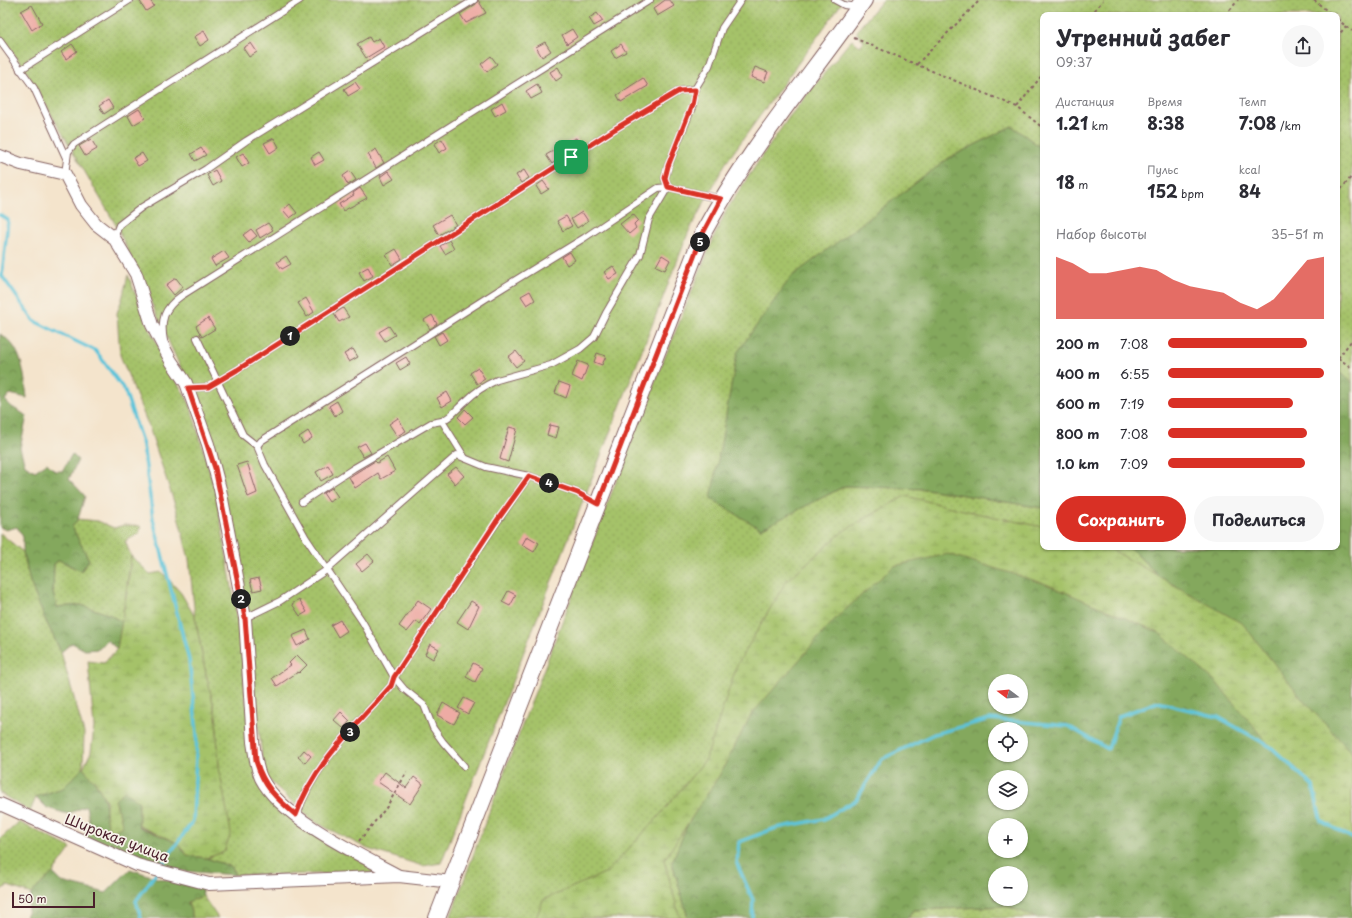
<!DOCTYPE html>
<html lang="ru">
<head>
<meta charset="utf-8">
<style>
  body { margin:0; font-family:"Playpen Sans",sans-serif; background:#f7f7f7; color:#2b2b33; height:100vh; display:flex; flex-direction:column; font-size:15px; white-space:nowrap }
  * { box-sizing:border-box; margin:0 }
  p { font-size:13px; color:#7c7c81 }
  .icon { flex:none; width:22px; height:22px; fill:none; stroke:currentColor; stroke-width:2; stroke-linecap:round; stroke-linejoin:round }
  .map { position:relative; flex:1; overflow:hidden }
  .side { position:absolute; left:1040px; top:12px; width:300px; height:538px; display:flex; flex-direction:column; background:#fff; border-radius:8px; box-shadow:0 1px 3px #0004 }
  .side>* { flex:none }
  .needle { width:26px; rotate:286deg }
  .buttons { position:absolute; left:988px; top:674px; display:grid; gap:8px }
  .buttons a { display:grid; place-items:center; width:40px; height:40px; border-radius:50%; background:#fff; box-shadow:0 1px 3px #0004; font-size:20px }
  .scale { position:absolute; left:12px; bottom:10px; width:83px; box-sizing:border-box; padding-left:4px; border:2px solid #4a1f2b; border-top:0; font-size:11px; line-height:14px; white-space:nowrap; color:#4a1f2b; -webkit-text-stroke:3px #f7f3e8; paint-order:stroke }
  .pin { position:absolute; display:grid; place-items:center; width:34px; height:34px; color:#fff; margin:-17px; border-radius:8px; box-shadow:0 2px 6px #0006 }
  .km { position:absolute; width:20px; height:20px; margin:-10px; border-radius:50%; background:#222; color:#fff; font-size:11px; line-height:20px; text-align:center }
  .round { display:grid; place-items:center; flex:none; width:42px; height:42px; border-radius:21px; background:#f7f7f7 }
  .summary { display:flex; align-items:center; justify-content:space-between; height:68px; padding:0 16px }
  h1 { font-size:22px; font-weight:700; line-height:30px }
  .stats { display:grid; grid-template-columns:repeat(3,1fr); gap:6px; height:68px; padding:4px 16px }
  .stats div { display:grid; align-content:center }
  .stats b { font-size:17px; font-weight:700 }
  .stats small { font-size:11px; font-weight:400 }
  .stats p { font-size:11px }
  .chart { height:112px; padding:8px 16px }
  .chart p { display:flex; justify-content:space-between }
  .chart svg { width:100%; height:72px; margin-top:4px; fill:#d93025; opacity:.7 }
  .primary-button { display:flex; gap:8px; margin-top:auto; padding:8px 16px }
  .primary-button a { flex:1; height:46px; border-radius:24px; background:#d93025; color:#fff; font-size:16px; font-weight:700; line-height:46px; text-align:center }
  .primary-button a+a { background:#f7f7f7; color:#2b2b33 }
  ul { padding:0 16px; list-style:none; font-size:13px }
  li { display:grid; grid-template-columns:64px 48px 1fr; align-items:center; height:30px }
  li i { height:10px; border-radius:5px; background:#d93025 }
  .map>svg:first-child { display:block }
</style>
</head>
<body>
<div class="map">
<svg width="1352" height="918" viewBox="0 0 1352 918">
  <defs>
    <pattern id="grass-dots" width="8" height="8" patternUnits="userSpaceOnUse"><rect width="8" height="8" fill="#a5c269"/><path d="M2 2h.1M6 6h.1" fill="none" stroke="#90a65b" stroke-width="1.8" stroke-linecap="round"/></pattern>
    <pattern id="forest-crowns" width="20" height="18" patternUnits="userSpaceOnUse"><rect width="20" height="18" fill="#84a85d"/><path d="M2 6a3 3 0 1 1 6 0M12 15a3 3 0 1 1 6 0" fill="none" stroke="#6e884d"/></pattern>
    <pattern id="wetland-marsh" width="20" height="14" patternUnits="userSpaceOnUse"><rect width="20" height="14" fill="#a5c269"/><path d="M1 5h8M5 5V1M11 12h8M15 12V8" fill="none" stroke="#90a65b"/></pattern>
  </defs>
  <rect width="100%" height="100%" fill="#f7f3e8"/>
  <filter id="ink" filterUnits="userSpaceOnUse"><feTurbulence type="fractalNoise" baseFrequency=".025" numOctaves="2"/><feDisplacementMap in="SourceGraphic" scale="8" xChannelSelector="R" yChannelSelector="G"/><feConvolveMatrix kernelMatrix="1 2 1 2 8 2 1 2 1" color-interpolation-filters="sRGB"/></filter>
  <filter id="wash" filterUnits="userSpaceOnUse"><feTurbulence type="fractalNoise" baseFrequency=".012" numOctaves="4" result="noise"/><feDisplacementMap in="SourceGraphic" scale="16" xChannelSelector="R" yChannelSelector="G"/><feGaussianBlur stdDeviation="0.9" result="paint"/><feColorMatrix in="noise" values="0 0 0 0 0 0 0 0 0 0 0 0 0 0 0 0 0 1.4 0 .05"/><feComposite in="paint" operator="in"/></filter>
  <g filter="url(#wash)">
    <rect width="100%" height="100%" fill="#f4e4cc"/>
    <g fill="url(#grass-dots)" stroke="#78704a">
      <polygon points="0,0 844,0 725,164 689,231 441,863 423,866 368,849 313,821 264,775 247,616 192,393 117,227 25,69 0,35"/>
      <polygon points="883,0 1352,0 1352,382 1337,371 1337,15 1043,15 1043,149 1012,126 949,158 924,179 760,529 845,486 927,489 1043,508 1043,547 1127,547 1132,550 1217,632 1051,573 672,862 688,918 450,918 495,796 647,401 715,235 727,209 758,162 789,117 848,44 852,40 860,46 864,41 857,33 858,29"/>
      <polygon points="128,275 147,323 170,370 190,404 216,494 240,635 246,702 264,793 371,861 374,873 235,875 232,867 206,858 224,852 223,793 219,768 216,716 204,665 195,617 189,559 176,508 149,427 120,355 117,313 122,299"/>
      <polygon points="78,519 98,521 114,528 124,525 141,526 139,534 125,541 131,556 122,622 108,614 81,605 57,607 53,593 54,564 59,560 81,571 89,560 72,527"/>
      <polygon points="0,533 23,552 30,582 45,619 61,652 84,733 83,768 63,788 36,797 30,812 0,793 0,723 2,721 0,718"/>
      <polygon points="19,822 71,848 53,873 31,894 8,886 0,890 0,839"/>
      <polygon points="1007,906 1037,918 908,918 913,910"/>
    </g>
    <g fill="url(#forest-crowns)" stroke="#676444" fill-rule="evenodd">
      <polygon points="1012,126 1043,149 1043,508 927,489 845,486 761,529 711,499 737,353 791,277 949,158"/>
      <path d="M0,334C23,347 24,374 27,398L10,394L5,400L12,407L27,416L20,448L25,465L35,471L47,463L55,471H62L72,454L78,460L69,479L85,496L78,519L72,527L89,560L81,571L59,560L54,564L53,593L57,607L81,605L108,614L122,622L117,649L107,640L99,649L85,650L72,643L61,652L45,619L30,582L23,552V537L17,527L6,530L0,527Z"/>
      <path d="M1337,371L1352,382V918H1037L1007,906L913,910L907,918H688L672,862L716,756L748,693L899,555L953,543L1217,632L1132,550L1127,547H1337ZM995,681H1021V707H995ZM995,729H1021V755H995ZM995,777H1021V803H995ZM995,825H1021V851H995ZM995,873H1021V899H995Z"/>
      <path d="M83,768C100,787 107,794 106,820L122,826L115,800L124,791L139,802V827L176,842L187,855L206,858L232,867L235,875L171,870L130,856L84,837L89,821L86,806L68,814L47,808L36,797L63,788Z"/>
      <polygon points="130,869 157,878 201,887 203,896 188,902 193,918 26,918 31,894 53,873 62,882 106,893"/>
    </g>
    <g fill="url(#wetland-marsh)" stroke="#78704a">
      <polygon points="905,496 976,513 1043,527 1043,547 1107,547 1243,624 1301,698 1352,753 1352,838 1321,821 1313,786 1271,747 1215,681 1158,632 1046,584 948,554 894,566 835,619 751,715 719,776 664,860 680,918 536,918 543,900 607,872 659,816 706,759 737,665 787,580 845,530"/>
      <polygon points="131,556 150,574 162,572 181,593 195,617 204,665 216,716 219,768 231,833 224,852 206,858 187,855 176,842 139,826 139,802 124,791 115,800 123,826 111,832 106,820 106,801 96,783 83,768 91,752 94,727 88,661 104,663 117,649 128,585"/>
      <polygon points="203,896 218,918 193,918 188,902"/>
    </g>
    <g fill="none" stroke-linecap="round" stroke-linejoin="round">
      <g stroke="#5dc4da" stroke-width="3.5">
        <polyline points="0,215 8,220 2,276 34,321 96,351 125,391 143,445 153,519 189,660 197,734 193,821 136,901 141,918"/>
        <polyline points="752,918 753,900 737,864 739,842 776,828 824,819 856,800 882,759 934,734 990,719 1068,726 1108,749 1119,716 1158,702 1218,717 1271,747 1313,786 1321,821 1352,838"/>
      </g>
    </g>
    <g id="blocks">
      <g fill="#eeaba4">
        <polygon points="139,0 150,0 154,6 146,11"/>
        <polygon points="478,0 486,13 466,23 460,14 476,4"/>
        <polygon points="665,0 670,0 674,6 657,16 653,9"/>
        <polygon points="32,5 42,23 32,30 21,11"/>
        <polygon points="597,13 603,21 594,26 589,18"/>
        <polygon points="572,29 577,37 567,44 562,35"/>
        <polygon points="204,31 209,40 200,46 194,37"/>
        <polygon points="369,37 372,42 379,38 384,47 366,58 357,44"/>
        <polygon points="545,42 551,51 542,57 536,47"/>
        <polygon points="251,43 257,52 249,57 243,48"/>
        <polygon points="72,44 77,51 66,59 61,52"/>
        <polygon points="621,44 626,52 615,58 611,51"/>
        <polygon points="491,56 497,64 487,72 481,64"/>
        <polygon points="558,67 563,76 556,81 550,72"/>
        <polygon points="755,67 768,72 764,82 751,77"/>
        <polygon points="643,78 648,86 621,102 617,95"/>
        <polygon points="355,82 360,89 348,96 344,89"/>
        <polygon points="537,84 542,93 531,99 526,91"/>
        <polygon points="108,100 113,108 104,114 99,106"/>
        <polygon points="502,102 506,110 495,116 491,109"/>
        <polygon points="139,109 145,118 133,125 128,116"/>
        <polygon points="274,138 279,147 270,153 264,143"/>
        <polygon points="576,138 580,146 552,164 546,155"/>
        <polygon points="91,139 97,149 85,156 79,146"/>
        <polygon points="442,139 447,148 439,153 434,144"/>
        <polygon points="201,148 206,155 195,161 191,154"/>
        <polygon points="376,149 384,163 376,168 368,154"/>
        <polygon points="319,152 324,160 315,165 311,157"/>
        <polygon points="142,153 147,161 138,166 133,158"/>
        <polygon points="243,153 249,163 242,167 236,157"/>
        <polygon points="215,170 221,181 213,186 207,175"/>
        <polygon points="524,170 529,178 521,183 516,175"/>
        <polygon points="350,171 356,180 348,185 343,176"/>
        <polygon points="388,171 394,179 384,185 380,177"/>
        <polygon points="543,181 549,189 541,194 536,186"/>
        <polygon points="360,188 367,198 343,211 339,204 354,195 353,193"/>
        <polygon points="290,204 297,213 290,218 283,210"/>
        <polygon points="582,212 588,221 577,228 571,219"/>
        <polygon points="633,214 638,220 634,224 636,228 629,234 620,224"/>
        <polygon points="450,215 456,225 439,235 433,225"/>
        <polygon points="566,216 572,226 563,231 557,221"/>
        <polygon points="268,223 273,230 260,238 256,230"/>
        <polygon points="251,229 257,236 249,242 243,235"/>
        <polygon points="449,240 454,249 445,254 440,246"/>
        <polygon points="396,249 402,259 392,265 386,255"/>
        <polygon points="224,251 229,258 215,266 211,259"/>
        <polygon points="570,252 575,260 567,265 562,257"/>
        <polygon points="662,255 670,260 665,270 656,266"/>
        <polygon points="286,256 291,264 282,269 277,262"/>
        <polygon points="613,266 618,274 609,279 604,272"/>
        <polygon points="368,267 373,276 364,281 359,272"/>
        <polygon points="176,278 183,287 174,295 166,285"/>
        <polygon points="530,291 535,300 527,305 521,296"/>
        <polygon points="306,298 314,312 307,317 298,303"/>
        <polygon points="343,308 349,317 339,322 334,314"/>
        <polygon points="432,315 437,324 430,329 424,320"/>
        <polygon points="208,318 215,329 202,337 196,326"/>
        <polygon points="389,326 395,335 385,341 379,332"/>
        <polygon points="442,332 447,340 439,345 434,336"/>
        <polygon points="353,349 358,357 349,362 344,354"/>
        <polygon points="516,351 524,361 516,367 508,357"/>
        <polygon points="597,353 606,356 602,365 594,362"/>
        <polygon points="406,357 410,364 400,370 396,363"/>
        <polygon points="578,361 588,365 582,381 572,376"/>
        <polygon points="478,368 485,379 477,384 470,373"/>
        <polygon points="559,382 570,386 566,398 555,393"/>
        <polygon points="447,392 452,401 442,407 437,398"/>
        <polygon points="337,401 342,411 335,416 329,406"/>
        <polygon points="465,409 473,417 465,424 458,417"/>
        <polygon points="398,418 406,431 397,436 389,424"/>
        <polygon points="550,425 559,427 556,438 547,435"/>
        <polygon points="509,427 517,429 508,462 500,459"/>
        <polygon points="308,431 312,438 303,444 299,437"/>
        <polygon points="365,443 371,453 363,457 357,447"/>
        <polygon points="387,457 395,471 381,479 378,473 355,488 349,477 375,461 377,463"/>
        <polygon points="247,462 257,493 248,497 237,465"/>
        <polygon points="328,465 333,474 321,481 316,472"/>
        <polygon points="456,467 464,476 455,484 447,474"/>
        <polygon points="332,488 338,497 329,502 323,493"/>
        <polygon points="527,536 539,543 534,552 522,545"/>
        <polygon points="368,554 374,561 362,571 356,564"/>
        <polygon points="259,578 262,589 253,591 250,580"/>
        <polygon points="508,591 516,595 510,606 502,602"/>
        <polygon points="299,599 307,612 300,616 292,604"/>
        <polygon points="418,600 431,609 420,624 416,621 407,632 399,626"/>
        <polygon points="471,601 479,606 468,629 457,622"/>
        <polygon points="340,620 347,631 338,637 331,625"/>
        <polygon points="306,630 310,639 297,646 292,636"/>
        <polygon points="430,644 439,649 433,659 425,654"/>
        <polygon points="297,655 307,665 299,673 298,672 277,686 272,678 291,665 289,663"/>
        <polygon points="473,663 482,668 475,682 466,677"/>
        <polygon points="464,698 474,703 468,714 458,708"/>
        <polygon points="443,703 460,713 454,724 437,715"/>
        <polygon points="341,712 350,721 343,728 334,720"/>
        <polygon points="304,750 311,756 305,763 298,757"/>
        <polygon points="385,772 406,788 414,777 423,784 410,804 378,782"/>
      </g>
    </g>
  </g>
  <g filter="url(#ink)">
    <use href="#blocks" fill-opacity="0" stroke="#866463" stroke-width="1"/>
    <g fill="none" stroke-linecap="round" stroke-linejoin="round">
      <g stroke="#866463" stroke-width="8">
        <g id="service">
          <polyline points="835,0 844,5 858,7"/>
          <polyline points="0,41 34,88 67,160"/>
          <polyline points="20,70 130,0"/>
          <polyline points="65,174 68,152 74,144 300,0"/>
          <polyline points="114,238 119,225 142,207 206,169 246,141 474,0"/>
          <polyline points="197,338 243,435 257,446 265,465 306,538 362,621 394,677 404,689 424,705 433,728 443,742 464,766"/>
          <path d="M164,341C160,320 164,308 181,296L650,0"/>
          <polyline points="188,388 208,387 237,370 615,129 679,91 695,89"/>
          <path d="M442,421C453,416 458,407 467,400C475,392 486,385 497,380L551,365L580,349L594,337L606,313L640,255L649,219L668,187L721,199"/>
          <polyline points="257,446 261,441 496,292 584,238 658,188 668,187 665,179 668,166 693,105 695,89 709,66 722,28 741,0"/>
          <polyline points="302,502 354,468 431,423 442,421 465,458"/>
          <polyline points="245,618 280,601 325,571 457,455 486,467 529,476"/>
          <path d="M297,815C313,764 356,726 391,686L394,677L497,522L529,476L578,493L597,503"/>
        </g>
      </g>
      <g stroke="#866463" stroke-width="14">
        <g id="minor">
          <path d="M0,156L21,164L65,174L81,205L96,224L114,238L136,274L152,325L171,361L186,383L208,444L220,489L245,618L253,742C255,754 256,767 261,778C281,818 360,855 399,876"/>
          <polyline points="0,804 137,865 209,884 399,876 452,882"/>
        </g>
      </g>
      <g stroke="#866463" stroke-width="18">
        <path id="tertiary" d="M437,918L704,231C749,148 810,77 864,0"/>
      </g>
      <g stroke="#866463" stroke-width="2" stroke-dasharray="3 3" stroke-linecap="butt">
        <polyline points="1314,0 1332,15"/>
        <polyline points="1091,15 1103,0"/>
        <polyline points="1226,15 1238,0"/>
        <polyline points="1337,19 1352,31"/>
        <polyline points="1337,37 1346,26"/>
        <polyline points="854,38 1017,107 1043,128"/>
        <polyline points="917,64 980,0"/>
        <polyline points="1017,107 1043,74"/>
        <polyline points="1337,194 1352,176"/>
        <polyline points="1338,358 1352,340"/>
        <polyline points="1338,358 1352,368"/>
        <polyline points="359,841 386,808 407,772"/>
      </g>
      <use href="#service" stroke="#fff" stroke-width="6"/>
      <use href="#minor" stroke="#fff" stroke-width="12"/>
      <use href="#tertiary" stroke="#fff" stroke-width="16"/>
    </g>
  </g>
  <g fill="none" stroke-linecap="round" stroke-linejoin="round" filter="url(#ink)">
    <g stroke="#fff" stroke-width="8">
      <path id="route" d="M695,90L692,105L668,166L665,178L668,187L721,199L704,231L598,504L578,493L529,476L496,522L394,677L391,686C356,726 313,764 296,815C276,798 264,787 256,761L245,618L215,468L188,388L208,387L237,370L615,129L679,91Z"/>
    </g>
    <use href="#route" stroke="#d93025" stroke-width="5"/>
  </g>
  <g text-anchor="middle" stroke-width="3.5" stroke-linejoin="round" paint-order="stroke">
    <g font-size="14" fill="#4a1f2b" stroke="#f7f3e8">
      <text transform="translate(117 838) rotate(21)" y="5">Широкая улица</text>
    </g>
  </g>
</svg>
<div class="buttons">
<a><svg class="needle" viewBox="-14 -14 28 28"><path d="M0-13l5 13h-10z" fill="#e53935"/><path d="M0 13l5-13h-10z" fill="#7c7c81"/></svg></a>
<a><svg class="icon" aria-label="locate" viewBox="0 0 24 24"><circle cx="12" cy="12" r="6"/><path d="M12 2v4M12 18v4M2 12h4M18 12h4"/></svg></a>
<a><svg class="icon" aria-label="layers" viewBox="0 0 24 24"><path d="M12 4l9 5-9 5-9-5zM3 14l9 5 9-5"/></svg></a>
<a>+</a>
<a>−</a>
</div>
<div class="scale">50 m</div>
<div class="pin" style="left:571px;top:157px;background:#1e9e55"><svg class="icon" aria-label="arrive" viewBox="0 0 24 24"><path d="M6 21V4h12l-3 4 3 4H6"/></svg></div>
<b class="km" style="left:290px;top:336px">1</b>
<b class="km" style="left:241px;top:599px">2</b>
<b class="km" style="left:350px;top:732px">3</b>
<b class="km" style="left:549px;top:483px">4</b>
<b class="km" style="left:700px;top:242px">5</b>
<section class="side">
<div class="summary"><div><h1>Утренний забег</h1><p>09:37</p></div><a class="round"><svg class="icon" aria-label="share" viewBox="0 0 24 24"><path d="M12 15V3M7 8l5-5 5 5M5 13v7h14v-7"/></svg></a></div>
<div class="stats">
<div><p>Дистанция</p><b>1.21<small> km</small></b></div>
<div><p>Время</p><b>8:38</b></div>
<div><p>Темп</p><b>7:08<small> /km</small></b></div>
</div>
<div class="stats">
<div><b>18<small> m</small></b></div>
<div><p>Пульс</p><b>152<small> bpm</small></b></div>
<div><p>kcal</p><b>84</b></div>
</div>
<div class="chart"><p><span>Набор высоты</span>35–51 m</p>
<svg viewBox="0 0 160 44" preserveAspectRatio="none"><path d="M0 44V6L10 10L20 16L30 16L40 14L50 12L60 14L70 20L80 24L90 26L100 28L110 34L120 38L130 32L140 20L150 8L160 6V44z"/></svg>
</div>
<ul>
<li><b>200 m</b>7:08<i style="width:89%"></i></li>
<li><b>400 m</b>6:55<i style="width:100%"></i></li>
<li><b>600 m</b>7:19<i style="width:80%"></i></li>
<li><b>800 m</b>7:08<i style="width:89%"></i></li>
<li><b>1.0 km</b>7:09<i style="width:88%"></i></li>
</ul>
<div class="primary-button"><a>Сохранить</a><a>Поделиться</a></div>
</section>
</div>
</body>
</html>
